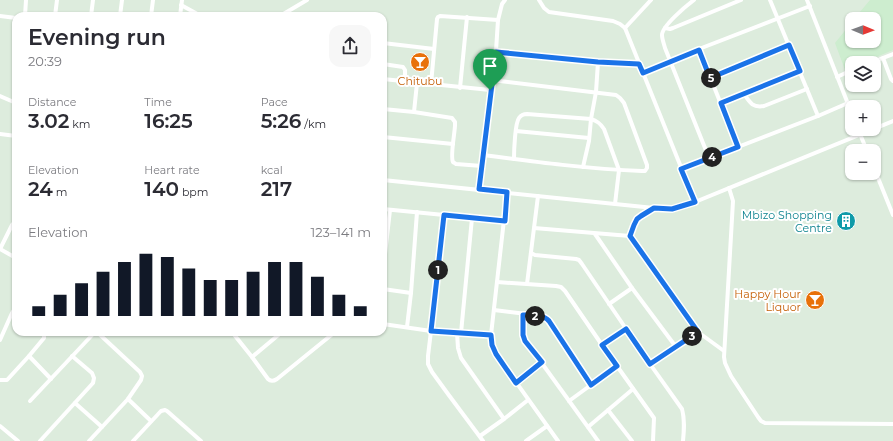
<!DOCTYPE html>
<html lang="en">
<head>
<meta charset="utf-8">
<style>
  body { margin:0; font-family:Montserrat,sans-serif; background:#f7f7f7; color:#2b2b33; height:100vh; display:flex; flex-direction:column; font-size:15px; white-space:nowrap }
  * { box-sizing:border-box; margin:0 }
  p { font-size:13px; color:#7c7c81 }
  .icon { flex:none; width:22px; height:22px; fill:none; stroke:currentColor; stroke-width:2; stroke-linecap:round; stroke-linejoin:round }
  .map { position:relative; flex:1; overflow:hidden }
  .details { position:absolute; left:12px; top:12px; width:375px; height:324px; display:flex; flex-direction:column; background:#fff; border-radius:12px; box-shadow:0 1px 3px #0004 }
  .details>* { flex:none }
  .needle { width:26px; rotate:91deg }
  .buttons { position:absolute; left:845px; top:12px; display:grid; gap:8px }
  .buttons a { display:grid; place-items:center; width:36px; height:36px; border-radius:8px; background:#fff; box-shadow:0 1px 3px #0004; font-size:20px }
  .pin { position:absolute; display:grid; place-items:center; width:34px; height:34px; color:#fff; margin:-41px -17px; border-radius:50% 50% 50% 0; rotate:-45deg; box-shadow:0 0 4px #0007 }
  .pin .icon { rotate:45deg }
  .km { position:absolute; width:20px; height:20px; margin:-10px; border-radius:50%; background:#222; color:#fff; font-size:11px; line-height:20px; text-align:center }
  .round { display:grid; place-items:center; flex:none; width:42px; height:42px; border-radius:12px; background:#f7f7f7 }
  .headline { display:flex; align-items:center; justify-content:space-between; height:68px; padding:0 16px }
  h1 { font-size:22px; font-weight:600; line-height:30px }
  .metrics { display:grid; grid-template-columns:repeat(3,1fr); gap:6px; height:68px; padding:4px 16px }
  .metrics div { display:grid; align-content:center }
  .metrics b { font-size:20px; font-weight:600 }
  .metrics small { font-size:11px; font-weight:400 }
  .metrics p { font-size:11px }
  .chart { height:112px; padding:8px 16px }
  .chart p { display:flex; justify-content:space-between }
  .chart svg { width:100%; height:72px; margin-top:4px; stroke:#111827; stroke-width:6 }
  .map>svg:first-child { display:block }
</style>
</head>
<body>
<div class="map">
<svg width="893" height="441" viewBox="0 0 893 441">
  <rect width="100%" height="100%" fill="#ddecdd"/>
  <polygon fill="#cdedcf" points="870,0 893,0 893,50 862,63 852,63 852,67 845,70 835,43 852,22 852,41 874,41 874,19 854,19"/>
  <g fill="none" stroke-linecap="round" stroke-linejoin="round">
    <g stroke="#fff" stroke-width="4">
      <polyline points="539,0 544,8 549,12 613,21 620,24 625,28 695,202"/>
      <path d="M694,0C686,6 662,26 662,35C662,39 664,44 665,48L709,158"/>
      <polyline points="770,0 818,116"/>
      <polyline points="807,0 852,114"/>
      <polyline points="181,5 201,16"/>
      <polyline points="0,16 16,18"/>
      <polyline points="25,16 26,0"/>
      <polyline points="55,16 57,0"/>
      <polyline points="91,16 93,0"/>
      <polyline points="120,16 122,0"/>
      <polyline points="151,16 153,0"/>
      <polyline points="180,16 182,0"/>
      <polyline points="280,16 307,0"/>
      <polyline points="625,28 651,0"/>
      <polyline points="665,28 670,29 673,28 741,0"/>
      <polyline points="383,43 434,49"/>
      <polyline points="699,49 738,147"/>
      <polyline points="496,51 598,62 639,64"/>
      <polyline points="883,58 891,79 893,81"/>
      <polyline points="870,63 893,54"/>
      <polyline points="383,64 403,67 405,70 405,82"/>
      <polyline points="643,73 699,49 810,6"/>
      <polyline points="837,77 852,70"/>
      <polyline points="383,79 490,90"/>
      <polyline points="710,79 789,45"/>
      <polyline points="431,84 437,19 438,17 440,16 498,20"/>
      <polyline points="460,88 467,17"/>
      <path d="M744,94C750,103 753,108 764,106L807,89"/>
      <polyline points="0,96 16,103"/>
      <polyline points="15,103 16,96"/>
      <polyline points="721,103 800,71"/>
      <path d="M383,109L414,112L452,118L455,122V125C455,132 450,156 453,162C454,163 455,163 456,164L482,166"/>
      <polyline points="414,112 417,83"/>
      <polyline points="858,129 867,151"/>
      <polyline points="516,131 589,138"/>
      <polyline points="0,134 16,136"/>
      <polyline points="383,137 453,144"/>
      <path d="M483,155C536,162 589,169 642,171H645L647,168V165L624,103L620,98L616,95L492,80"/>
      <path d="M514,159C514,151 515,123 519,118C521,115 524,114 527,114L591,119C597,121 600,123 604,129L619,170L615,204"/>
      <polyline points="583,167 589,141 591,119 596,92 598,62"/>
      <polyline points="874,168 893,215"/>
      <polyline points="681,169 818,116 848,103"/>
      <polyline points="383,180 654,208 672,209 695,202 893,121"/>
      <polyline points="729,188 733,201 724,357 725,363 731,376 758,417 761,421 765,423 893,424"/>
      <polyline points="479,189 496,51 498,20 502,4 505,0"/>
      <polyline points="507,193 491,335 493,345 496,354 558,441"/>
      <polyline points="383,209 505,221"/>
      <polyline points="390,210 385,254 383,289 411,293"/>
      <polyline points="444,215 431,331 428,356 428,364 432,372 448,394 483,441"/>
      <polyline points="534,228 630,236 698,332 724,351"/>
      <polyline points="595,234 632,288 676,347"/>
      <path d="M630,236C636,218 638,218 653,208"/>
      <polyline points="0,249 12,225 16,221"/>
      <polyline points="0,249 16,258"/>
      <path d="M531,253L535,255L576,259L579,260L582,264L650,364L682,409C685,420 684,430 683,441"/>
      <polyline points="497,282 556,286 561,287 565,291 602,345 654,418 653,441"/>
      <polyline points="527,284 538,196"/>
      <polyline points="609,304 632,288"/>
      <polyline points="494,310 543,316 546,318 591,385"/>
      <polyline points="523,315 522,332 525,341 541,362 598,441"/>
      <polyline points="383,324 431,331 491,335"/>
      <polyline points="407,327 411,293 417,212"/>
      <path d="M232,332L252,357L268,379C271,382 274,381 277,379L335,332"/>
      <polyline points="457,333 458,348 461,358 504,419"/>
      <polyline points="461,333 472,218"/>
      <polyline points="0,340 12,313 16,307"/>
      <polyline points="602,345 626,329"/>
      <polyline points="29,356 51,379"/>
      <polyline points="252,357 282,332"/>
      <polyline points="650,364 698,332"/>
      <polyline points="0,380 7,380 29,356 44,338 44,332"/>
      <polyline points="517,383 541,362"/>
      <polyline points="128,399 151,421"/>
      <polyline points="30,401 95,332"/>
      <polyline points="569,401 617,366"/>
      <polyline points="75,403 102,427"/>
      <polyline points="608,410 632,441"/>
      <polyline points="0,426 18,441"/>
      <polyline points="588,427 633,389"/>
      <polyline points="480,436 504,419 528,400"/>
      <polyline points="40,441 93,383 94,378 92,373 72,356"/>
      <polyline points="89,441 128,399 141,380 142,376 140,372 97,332"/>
      <polyline points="133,441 161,411 165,410 167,411 201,441"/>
      <polyline points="526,441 547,426"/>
    </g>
  </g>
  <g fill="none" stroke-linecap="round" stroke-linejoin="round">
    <g stroke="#fff" stroke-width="8">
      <path id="route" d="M789,45L800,71L721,103L738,147L681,169L695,202L672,209L654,208L641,216L637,219L634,225L630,236L698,332L650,364L626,329L602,345L617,366L591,385L549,321C543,314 532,315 523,315V335L525,341L542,362L516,383L496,354L492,345L491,335L431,331L444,215L505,221L507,192L479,189L496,52L598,62L639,64L643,73L699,50L710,78Z"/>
    </g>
    <use href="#route" stroke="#1a73e8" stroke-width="5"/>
  </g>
  <defs>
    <g id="bar-disc" transform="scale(1)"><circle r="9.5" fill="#e8710a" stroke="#fff"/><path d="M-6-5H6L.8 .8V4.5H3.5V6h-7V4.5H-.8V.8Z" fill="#fff"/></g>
    <g id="building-disc" transform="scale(1)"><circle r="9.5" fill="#0f9aa8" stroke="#fff"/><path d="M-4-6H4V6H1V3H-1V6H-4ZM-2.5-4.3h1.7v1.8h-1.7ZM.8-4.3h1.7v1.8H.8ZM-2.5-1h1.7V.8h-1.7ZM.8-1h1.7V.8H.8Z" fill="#fff"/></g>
  </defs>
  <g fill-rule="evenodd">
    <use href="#bar-disc" x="420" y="62"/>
    <use href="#building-disc" x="846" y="221"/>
    <use href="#bar-disc" x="815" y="300"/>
  </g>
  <g text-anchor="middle" stroke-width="4" stroke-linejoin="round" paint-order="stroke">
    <g font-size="11" fill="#c56008" stroke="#fff">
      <text x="420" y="85">Chitubu</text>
      <text x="801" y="298" text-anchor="end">Happy Hour<tspan x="801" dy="13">Liquor</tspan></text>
    </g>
    <g font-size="11" fill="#0d838f" stroke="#fff" text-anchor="end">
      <text x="832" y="219">Mbizo Shopping<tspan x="832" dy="13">Centre</tspan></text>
    </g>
  </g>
</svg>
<div class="buttons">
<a><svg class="needle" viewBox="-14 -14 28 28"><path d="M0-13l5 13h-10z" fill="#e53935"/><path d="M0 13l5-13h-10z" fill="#7c7c81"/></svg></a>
<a><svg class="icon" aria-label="layers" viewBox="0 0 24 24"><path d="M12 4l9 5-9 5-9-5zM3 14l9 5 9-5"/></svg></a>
<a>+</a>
<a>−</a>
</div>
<div class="pin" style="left:490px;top:90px;background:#1e9e55"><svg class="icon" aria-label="arrive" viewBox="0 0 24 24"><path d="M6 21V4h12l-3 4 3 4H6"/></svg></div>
<b class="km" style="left:438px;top:270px">1</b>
<b class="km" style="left:535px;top:316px">2</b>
<b class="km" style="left:692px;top:336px">3</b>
<b class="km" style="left:712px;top:157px">4</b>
<b class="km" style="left:711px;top:78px">5</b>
<section class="details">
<div class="headline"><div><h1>Evening run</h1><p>20:39</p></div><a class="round"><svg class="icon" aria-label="share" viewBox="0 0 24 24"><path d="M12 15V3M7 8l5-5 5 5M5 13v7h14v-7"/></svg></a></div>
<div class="metrics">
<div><p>Distance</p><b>3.02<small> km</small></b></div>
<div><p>Time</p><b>16:25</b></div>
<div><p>Pace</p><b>5:26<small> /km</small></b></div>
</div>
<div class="metrics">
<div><p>Elevation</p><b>24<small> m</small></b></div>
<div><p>Heart rate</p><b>140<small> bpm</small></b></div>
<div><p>kcal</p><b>217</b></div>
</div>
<div class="chart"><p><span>Elevation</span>123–141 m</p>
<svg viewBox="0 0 160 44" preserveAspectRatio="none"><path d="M5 44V38M15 44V31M25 44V24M35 44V17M45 44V11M55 44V6M65 44V8M75 44V15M85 44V22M95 44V22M105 44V17M115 44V11M125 44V11M135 44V20M145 44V31M155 44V38"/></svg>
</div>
</section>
</div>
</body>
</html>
